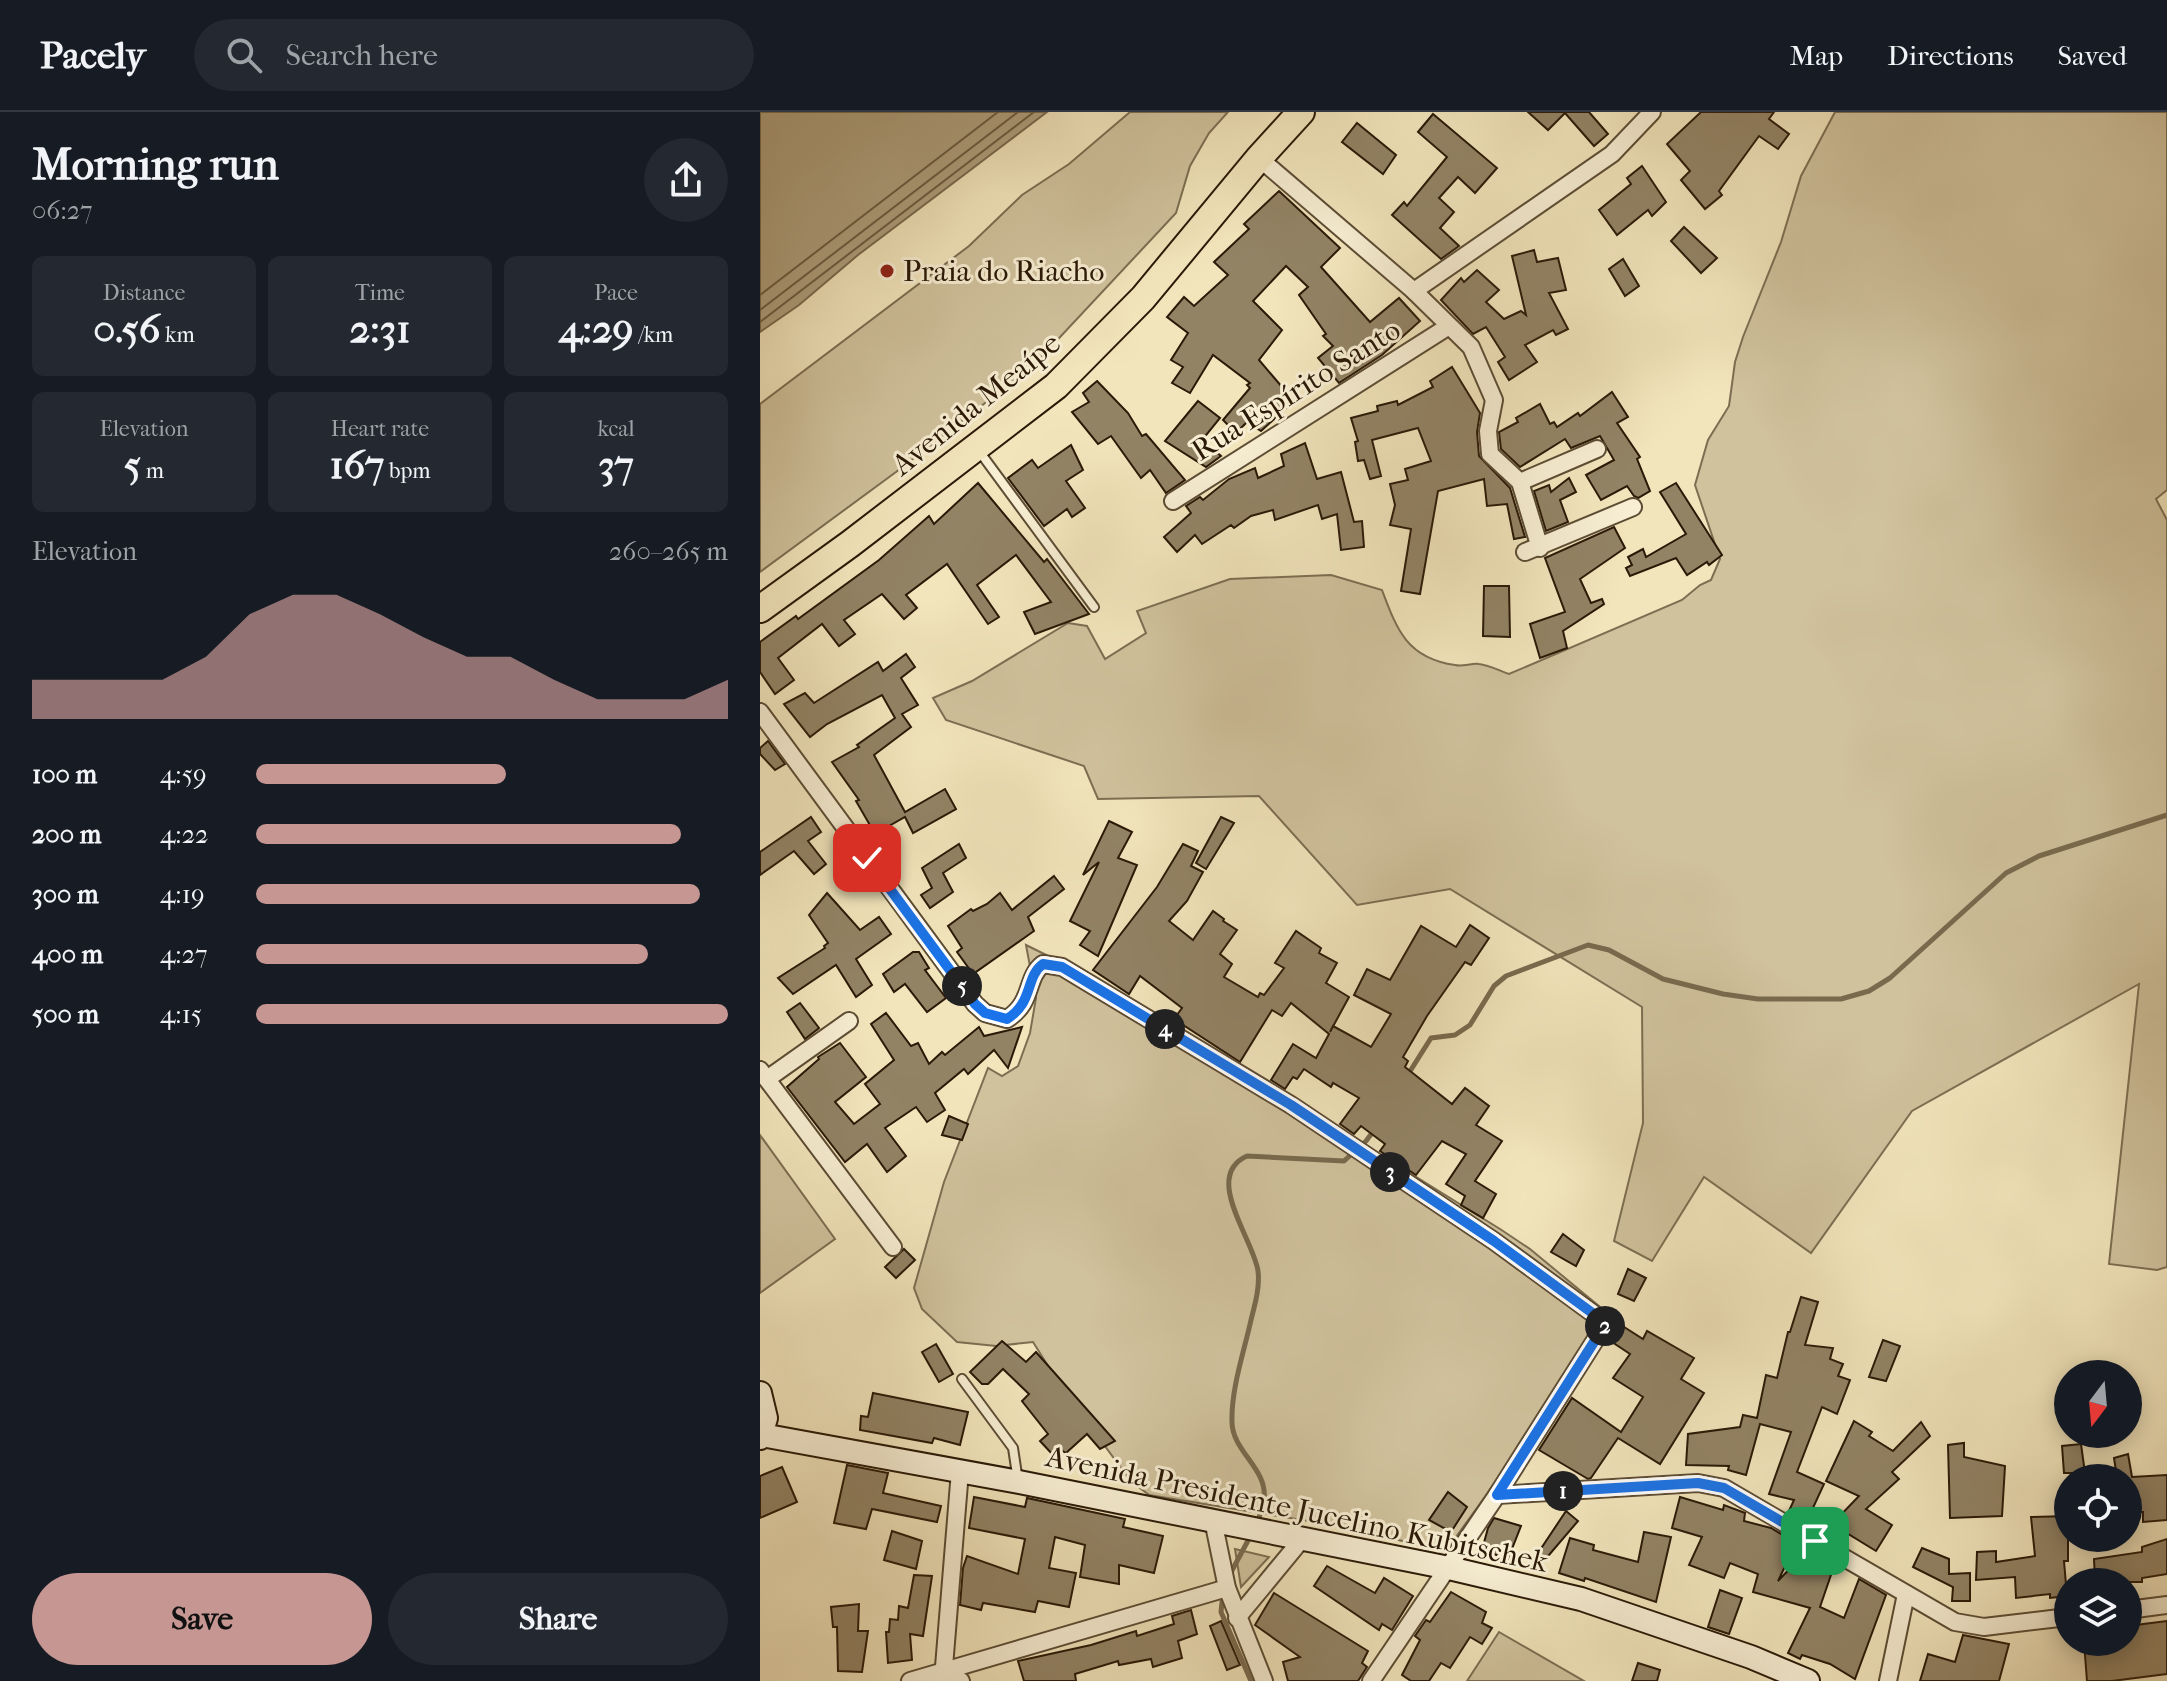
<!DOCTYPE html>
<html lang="en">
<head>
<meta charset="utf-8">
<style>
  body { margin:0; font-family:"IM FELL French Canon",serif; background:#242831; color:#f1f3f6; height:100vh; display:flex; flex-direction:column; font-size:30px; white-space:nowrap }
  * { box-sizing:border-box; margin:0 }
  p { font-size:26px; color:#9ea1a6 }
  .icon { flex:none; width:44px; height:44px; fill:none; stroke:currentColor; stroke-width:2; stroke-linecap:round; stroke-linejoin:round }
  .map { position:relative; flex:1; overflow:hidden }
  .details { display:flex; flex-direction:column; background:#171b24; width:760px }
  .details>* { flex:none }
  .needle { width:52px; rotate:196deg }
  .tools { position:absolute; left:1294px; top:1248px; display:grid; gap:16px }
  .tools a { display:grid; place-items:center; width:88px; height:88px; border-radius:50%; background:#171b24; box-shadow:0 4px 20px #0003; font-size:40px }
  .pin { position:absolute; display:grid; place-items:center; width:68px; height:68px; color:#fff; margin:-34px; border-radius:16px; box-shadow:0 4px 12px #0006 }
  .km { position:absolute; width:40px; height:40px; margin:-20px; border-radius:50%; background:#222; color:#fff; font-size:22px; line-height:40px; text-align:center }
  .round { display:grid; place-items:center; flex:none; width:84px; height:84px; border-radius:42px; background:#242831 }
  .overview { display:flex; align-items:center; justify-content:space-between; height:136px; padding:0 32px }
  h1 { font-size:44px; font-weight:700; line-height:60px }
  .figures { display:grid; grid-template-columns:repeat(3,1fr); gap:12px; height:136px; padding:8px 32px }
  .figures div { display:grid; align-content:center; border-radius:12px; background:#242831; text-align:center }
  .figures b { font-size:40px; font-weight:700 }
  .figures small { font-size:22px; font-weight:400 }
  .figures p { font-size:22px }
  .chart { height:224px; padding:16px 32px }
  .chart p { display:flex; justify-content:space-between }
  .chart svg { width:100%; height:144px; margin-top:8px; fill:#c59692; opacity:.7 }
  .action { display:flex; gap:16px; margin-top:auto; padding:16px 32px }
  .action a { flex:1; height:92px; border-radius:48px; background:#c59692; color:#111; font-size:32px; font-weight:700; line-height:92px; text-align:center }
  .action a+a { background:#242831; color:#f1f3f6 }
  ul { padding:0 32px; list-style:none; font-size:26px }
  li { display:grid; grid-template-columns:128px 96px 1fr; align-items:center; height:60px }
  li i { height:20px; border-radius:10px; background:#c59692 }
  header { display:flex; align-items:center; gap:48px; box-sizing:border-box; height:112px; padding:0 40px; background:#171b24; border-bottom:2px solid #363941 }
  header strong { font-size:38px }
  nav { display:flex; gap:44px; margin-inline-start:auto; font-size:28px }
  .search { width:560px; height:72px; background:#242831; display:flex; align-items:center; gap:20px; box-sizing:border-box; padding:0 28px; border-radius:44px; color:#9ea1a6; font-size:30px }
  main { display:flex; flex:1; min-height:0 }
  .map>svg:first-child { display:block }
</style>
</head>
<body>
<header>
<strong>Pacely</strong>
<div class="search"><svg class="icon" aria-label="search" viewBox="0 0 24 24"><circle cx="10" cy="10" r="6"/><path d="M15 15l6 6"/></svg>Search here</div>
<nav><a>Map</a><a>Directions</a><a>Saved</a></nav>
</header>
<main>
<section class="details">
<div class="overview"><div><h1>Morning run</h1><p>06:27</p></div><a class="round"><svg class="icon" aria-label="share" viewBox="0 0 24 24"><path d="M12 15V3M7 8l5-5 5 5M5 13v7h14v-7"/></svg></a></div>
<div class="figures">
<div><p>Distance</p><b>0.56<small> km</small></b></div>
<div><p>Time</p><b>2:31</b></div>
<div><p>Pace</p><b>4:29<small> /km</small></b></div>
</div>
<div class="figures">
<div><p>Elevation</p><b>5<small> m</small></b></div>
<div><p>Heart rate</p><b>167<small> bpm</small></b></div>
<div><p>kcal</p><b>37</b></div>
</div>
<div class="chart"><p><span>Elevation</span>260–265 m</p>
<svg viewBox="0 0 160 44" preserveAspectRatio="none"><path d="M0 44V32L10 32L20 32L30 32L40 25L50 12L60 6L70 6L80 12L90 19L100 25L110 25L120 32L130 38L140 38L150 38L160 32V44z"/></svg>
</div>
<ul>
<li><b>100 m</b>4:59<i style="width:53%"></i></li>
<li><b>200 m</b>4:22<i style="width:90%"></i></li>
<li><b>300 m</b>4:19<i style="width:94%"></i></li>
<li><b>400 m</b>4:27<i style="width:83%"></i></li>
<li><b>500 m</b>4:15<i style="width:100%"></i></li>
</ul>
<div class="action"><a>Save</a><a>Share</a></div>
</section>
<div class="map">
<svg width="1407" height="1569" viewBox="0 0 1407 1569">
  <rect width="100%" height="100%" fill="#f2e5bc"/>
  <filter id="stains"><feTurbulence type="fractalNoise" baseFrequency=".0025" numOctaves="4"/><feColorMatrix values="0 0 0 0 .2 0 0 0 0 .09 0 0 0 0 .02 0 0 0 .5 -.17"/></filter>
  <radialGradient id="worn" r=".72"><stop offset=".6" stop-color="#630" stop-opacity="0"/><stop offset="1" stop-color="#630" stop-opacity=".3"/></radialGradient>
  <g fill="#d0c29d" stroke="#7d6e52" stroke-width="2">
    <polygon points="370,0 468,0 449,21 430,54 416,101 273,254 136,360 0,460 0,292 209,134 262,83 309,52"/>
    <path d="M1075,0H1407V378L1396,387L1407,408V1155L1397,1158L1349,1152L1379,872L1152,999L1051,1141L944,1065L892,1149L854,1129L883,1011L882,895L690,777L597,793L499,684L338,687L324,654L186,608L173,586L212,569L308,511L327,514L345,547L386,521L377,499L470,467L571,463L622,478C637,518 647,546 695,553C703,555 711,551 719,552C729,553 740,559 749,562L922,488L940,473L951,468L960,447L935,373L948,328L969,294L975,250L983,225L1021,130L1041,64Z"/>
    <polygon points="266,833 347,873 740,1117 770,1137 851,1204 823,1250 685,1440 592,1416 389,1383 370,1368 302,1276 273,1230 236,1234 197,1230 162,1197 154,1176 184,1070 228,956 242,964 258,954 270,921 276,886"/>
    <polygon points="0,1023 75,1127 0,1181"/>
    <polygon points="475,1437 509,1445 481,1475"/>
    <polygon points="739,1520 824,1569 707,1569"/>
  </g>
  <polygon fill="#aea07e" stroke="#796a4e" stroke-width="2" points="0,0 287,0 98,143 39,193 0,220"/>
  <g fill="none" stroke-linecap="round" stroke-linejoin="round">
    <g stroke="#6c5c42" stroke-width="2">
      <polyline points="0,183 238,0"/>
      <polyline points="0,198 258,0"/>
      <polyline points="0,210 274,0"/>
    </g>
    <g stroke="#796a4e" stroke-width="5">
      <polyline points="647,964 671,926 695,923 710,913 734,874 746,864 828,833 849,838 903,867 963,882 998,887 1081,887 1109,879 1130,866 1246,761 1279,744 1407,703"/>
      <path d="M497,1411C500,1403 503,1395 504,1387C508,1357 472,1339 472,1310C471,1277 484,1240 491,1208C495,1192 500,1175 498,1159C494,1128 442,1064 487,1044L584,1049L606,1029L615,1017"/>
      <polyline points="469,1464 491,1423"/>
      <polyline points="463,1481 461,1500 491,1569"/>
    </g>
  </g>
  <g fill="#928365" stroke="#2a1907" stroke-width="2">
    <polygon points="768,0 829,0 848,22 834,34 805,1 788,18"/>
    <polygon points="941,0 1014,0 1009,7 1029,22 1018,37 999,24 959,79 962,83 945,97 921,68 930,59 907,32"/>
    <polygon points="673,2 737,56 715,81 698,65 679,86 694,100 680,116 699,134 681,147 632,103 644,90 647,94 687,45 658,20"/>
    <polygon points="597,11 636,43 623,62 582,30"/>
    <polygon points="882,54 906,90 892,104 888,98 857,123 839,98 871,72 867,66"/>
    <polygon points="519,79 580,136 561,155 610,210 639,186 660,209 622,243 579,271 558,246 573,234 563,224 566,222 539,183 548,175 526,154 493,189 522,218 499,248 534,289 501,319 487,310 476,321 463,308 490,276 487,273 490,271 453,243 430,281 412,271 423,255 411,248 428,221 407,205 424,185 434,194 468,163 454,150 489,117 484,112"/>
    <polygon points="924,115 957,146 941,161 911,129"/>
    <polygon points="774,138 777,150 798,146 806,178 789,181 808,217 796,223 793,218 765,233 777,250 749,268 738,250 745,245 726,215 713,222 681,188 701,166 704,170 717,158 739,178 726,190 744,207 761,199 766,203 752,144"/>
    <polygon points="863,147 879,174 865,184 849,157"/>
    <polygon points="692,255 720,301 717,320 719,344 750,376 765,425 754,427 747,392 727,394 724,367 678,379 660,482 641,479 651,417 630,413 635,393 630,372 648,368 645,357 671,349 658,316 612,328 621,364 610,367 604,348 598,349 595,330 598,329 591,306 618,299 617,294 637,289 638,293 673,275 670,269"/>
    <polygon points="337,269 368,301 382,324 386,322 425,368 406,381 390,358 381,366 351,324 338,332 312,300 329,290 323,281"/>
    <polygon points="852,280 868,305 857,311 880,345 877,347 890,379 878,386 874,384 867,374 841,388 826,363 854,348 840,324 811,336 805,327 760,355 741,337 739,320 758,310 756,306 780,292 790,312 794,310 797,315 818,301 820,304"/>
    <polygon points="438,289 460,306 442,328 461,344 446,355 405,329"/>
    <polygon points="545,331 557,367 581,360 594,410 602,409 604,435 581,438 577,402 562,407 558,393 515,408 513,398 491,404 474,416 471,413 442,432 435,423 417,440 404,425 431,401 426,394 440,385 443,388 469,367 495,356 498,366 524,354 521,342"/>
    <polygon points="311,333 323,358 306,369 325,396 312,405 307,397 284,414 248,366 272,348 278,356"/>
    <polygon points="809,366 816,380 800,388 808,410 786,419 774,379 789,373 791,380"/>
    <polygon points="218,371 284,450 287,447 329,502 275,522 264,500 291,490 256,443 217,473 239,505 228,512 187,452 146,483 157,496 144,507 122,482 84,508 95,522 79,534 62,512 18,546 34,568 15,582 0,560 0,530 36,504 38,507 119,448 169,404 174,412"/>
    <polygon points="916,371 962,443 949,453 947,450 927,463 916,446 870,464 866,456 872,453 868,445 883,437 886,445 926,422 900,380"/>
    <polygon points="854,415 865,436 820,467 831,491 842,487 844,492 803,519 807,536 780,546 770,512 805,500 785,446"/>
    <polygon points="724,474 749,474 750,525 723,524"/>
    <polygon points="146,542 155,555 141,566 158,593 142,602 151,615 114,643 145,700 185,677 196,697 153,721 145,705 115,722 96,689 99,688 72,650 99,635 97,633 135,606 122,583 67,612 50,625 24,592 45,581 54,591 118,550 123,559"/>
    <polygon points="8,629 25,652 15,658 0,642 0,636"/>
    <polygon points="51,705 61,720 48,729 66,752 54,762 34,739 0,763 0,740"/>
    <polygon points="461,705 474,711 446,757 436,751"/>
    <polygon points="349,709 372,720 358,746 377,753 338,844 320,833 330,819 310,809 339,750 323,763"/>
    <polygon points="199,732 206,746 183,761 193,780 170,796 161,783 172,776 162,756"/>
    <polygon points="423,732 438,739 431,754 443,760 427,789 409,809 433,828 453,799 464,807 463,809 477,818 460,842 472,852 464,865 498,885 500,881 504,883 524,856 515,851 536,819 561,836 559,841 577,851 566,871 589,885 570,920 573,914 611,935 631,902 594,883 607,857 630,868 661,814 696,835 710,813 729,826 711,853 705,850 667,904 643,945 648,949 645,955 692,992 705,976 729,994 716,1013 742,1029 715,1069 736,1082 723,1106 701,1093 705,1084 686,1072 706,1042 682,1029 656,1063 620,1039 625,1032 601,1014 594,1022 580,1012 599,986 573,971 571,975 544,957 537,967 533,965 525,977 511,968 533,932 556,946 569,922 531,891 522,904 512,898 480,950 414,907 422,896 380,864 369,882 333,858 397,775"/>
    <polygon points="294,764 304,777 268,805 274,819 213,862 197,840 202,836 188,814 211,797 213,799 227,792 240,781 252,798"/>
    <polygon points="67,781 100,818 119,805 131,822 96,847 112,873 96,885 76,853 33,882 18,866 65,836 64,834 68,831 49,803"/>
    <polygon points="153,840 159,840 169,856 165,858 186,886 167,900 145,872 134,880 123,862"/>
    <polygon points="40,891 59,916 45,927 27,900"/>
    <polygon points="126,901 151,934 158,931 169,952 182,940 185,943 219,915 224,924 262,915 248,956 234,938 208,962 204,957 175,981 185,998 167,1010 156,995 125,1016 146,1044 127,1060 107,1032 85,1050 27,975 59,947 58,945 80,931 106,965 75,990 94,1012 120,992 105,972 134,948 111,912"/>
    <polygon points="189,1004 208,1012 202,1028 182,1023"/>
    <polygon points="803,1122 824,1138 816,1154 791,1140"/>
    <polygon points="144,1137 155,1148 136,1166 125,1155"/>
    <polygon points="868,1157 886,1166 874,1189 858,1182"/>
    <polygon points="1041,1185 1058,1190 1045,1233 1073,1236 1070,1247 1083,1252 1078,1264 1090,1268 1077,1302 1062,1295 1037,1360 1064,1372 1046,1411 1028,1401 1034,1388 1009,1382 1031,1320 1000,1312 986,1363 968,1358 969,1354 926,1353 928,1322 980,1315 983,1303 997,1306 1006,1263 1017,1266 1028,1220 1030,1220"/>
    <polygon points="861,1213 883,1227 887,1219 934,1246 921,1267 944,1281 900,1352 858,1326 831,1366 828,1367 779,1338 812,1286 861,1320 883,1285 853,1266 870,1242 849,1228"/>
    <polygon points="1123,1228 1140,1234 1126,1269 1109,1265"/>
    <polygon points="242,1229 266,1250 276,1240 355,1329 340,1337 327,1322 306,1341 301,1338 294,1344 280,1329 288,1322 262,1289 269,1282 243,1257 228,1272 222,1272 210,1260"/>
    <polygon points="176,1232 193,1262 179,1270 162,1240"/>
    <polygon points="113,1281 208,1300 200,1333 174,1326 172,1331 100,1318 101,1304 108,1305"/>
    <polygon points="1094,1309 1112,1320 1109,1324 1133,1339 1161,1310 1170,1324 1132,1360 1139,1367 1106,1397 1132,1413 1116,1439 1072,1412 1099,1384 1066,1369"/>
    <polygon points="1204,1331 1204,1345 1245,1354 1242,1404 1190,1406 1188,1333"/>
    <polygon points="1321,1332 1325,1361 1304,1361 1302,1334"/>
    <polygon points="1368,1342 1372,1365 1407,1363 1407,1408 1383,1410 1383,1400 1368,1400 1368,1366 1357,1366 1354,1346"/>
    <polygon points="87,1353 128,1361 123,1381 181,1394 177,1410 112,1397 106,1417 74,1411"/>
    <polygon points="22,1355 37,1390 0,1406 0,1364"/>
    <polygon points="688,1380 707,1395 691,1420 669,1408"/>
    <polygon points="214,1385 265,1395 267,1386 365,1407 363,1415 403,1424 394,1461 359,1453 359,1472 320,1465 325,1433 295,1425 289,1456 316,1461 309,1495 278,1489 275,1500 223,1491 221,1498 200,1493 203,1456 207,1444 258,1462 265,1427 209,1416"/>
    <polygon points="920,1385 963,1398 964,1393 985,1401 984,1409 1011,1416 1036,1431 1018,1469 1038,1448 1073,1457 1060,1495 1084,1506 1099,1467 1126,1483 1095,1567 1070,1552 1042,1543 1040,1547 1028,1541 1050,1496 993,1480 998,1462 970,1451 964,1466 929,1453 942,1425 912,1416"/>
    <polygon points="806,1399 818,1409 783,1450 776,1444"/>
    <polygon points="1308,1404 1308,1449 1304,1449 1307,1484 1290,1486 1290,1482 1256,1486 1255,1465 1216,1468 1217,1440 1236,1439 1236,1450 1275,1444 1271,1405"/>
    <polygon points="734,1406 761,1414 748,1447 722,1438 728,1416"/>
    <polygon points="132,1419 162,1429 156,1457 124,1448"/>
    <polygon points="884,1420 911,1425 896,1490 825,1466 824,1469 799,1461 810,1426 834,1433 833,1438 878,1450"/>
    <polygon points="1407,1427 1407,1462 1382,1466 1382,1470 1358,1470 1357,1465 1335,1468 1334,1447 1382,1440 1382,1435"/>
    <polygon points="1162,1436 1189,1447 1189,1462 1210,1461 1210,1489 1192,1489 1193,1475 1153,1455"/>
    <polygon points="567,1454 615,1481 624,1466 653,1484 632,1518 622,1512 619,1518 554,1474"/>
    <polygon points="154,1463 172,1464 163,1524 150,1522 152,1548 128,1551 126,1520 129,1520 130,1507 138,1508 139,1494 148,1496"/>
    <polygon points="960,1478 982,1486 969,1522 948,1515"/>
    <polygon points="691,1480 726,1500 722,1511 732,1516 722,1532 710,1525 690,1556 681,1551 669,1569 651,1569 642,1563 660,1528 655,1524 666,1508 670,1510"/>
    <polygon points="514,1481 608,1539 602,1551 607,1555 598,1569 528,1569 523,1550 540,1545 495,1513"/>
    <polygon points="99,1492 98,1519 108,1519 102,1560 78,1559 77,1515 73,1515 71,1495"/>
    <polygon points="431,1498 437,1522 418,1529 422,1546 393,1555 391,1547 359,1553 358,1549 315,1562 316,1569 264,1569 258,1549 331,1533 376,1519 377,1524 414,1512 412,1504"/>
    <polygon points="461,1509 480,1553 467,1558 450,1514"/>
    <polygon points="1407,1509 1407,1562 1352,1569 1327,1569 1324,1530 1368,1530 1368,1514"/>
    <polygon points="1203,1523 1249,1532 1239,1569 1160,1569 1168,1542 1195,1550"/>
    <polygon points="878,1551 900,1558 897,1569 872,1569"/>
  </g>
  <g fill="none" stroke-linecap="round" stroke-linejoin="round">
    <g stroke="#5c4c34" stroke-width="12">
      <g id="lane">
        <polyline points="219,339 334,495"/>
        <polyline points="202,1267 253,1336 258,1369"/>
      </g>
    </g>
    <g stroke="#5c4c34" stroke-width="20">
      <g id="street">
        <polyline points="499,46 654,179 711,235 734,288 728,319 730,342 760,370 780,436"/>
        <polyline points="654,179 852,42 892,0"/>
        <polyline points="760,370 837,337"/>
        <polyline points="413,389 689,214"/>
        <polyline points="765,440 873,395"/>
        <path d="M0,600L215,892L225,901L247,907C274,890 265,866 283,852L302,855L531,993L734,1129L846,1211L737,1383L611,1569"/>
        <polyline points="0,958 133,1135"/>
        <polyline points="7,967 89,909"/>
        <polyline points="737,1383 938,1371 964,1376 1195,1510 1224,1515 1308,1505"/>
        <polyline points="453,1408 467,1476 504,1569"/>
        <polyline points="1368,1498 1407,1493"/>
        <polyline points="477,1506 543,1426"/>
        <polyline points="184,1558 201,1569"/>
        <polyline points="183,1567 200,1359"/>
        <polyline points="150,1569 467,1476"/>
        <polyline points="1128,1569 1146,1482"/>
      </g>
    </g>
    <g stroke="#2a1907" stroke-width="26">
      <g id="secondary">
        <polyline points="0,1281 6,1306 0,1326"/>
        <polyline points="2,1323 259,1370 689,1456 821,1487 991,1545 1048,1569"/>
      </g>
    </g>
    <g stroke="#2a1907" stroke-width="30">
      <polyline id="primary" points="0,497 90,432 296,274 383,186 499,46 541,0"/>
    </g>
    <use href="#lane" stroke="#f7eed3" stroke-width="8"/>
    <use href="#street" stroke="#f7eed3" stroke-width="16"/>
    <use href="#secondary" stroke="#f7eed3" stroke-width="22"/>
    <use href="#primary" stroke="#f2e5bc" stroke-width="26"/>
  </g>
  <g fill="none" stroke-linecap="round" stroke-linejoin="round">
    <g stroke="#fff" stroke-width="16">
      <path id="route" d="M107,746L215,892L225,901L247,907C274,890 265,865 283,852L302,855L531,993L734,1129L846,1211L737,1383L938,1371L964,1376L1055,1429"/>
    </g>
    <use href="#route" stroke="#1a73e8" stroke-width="10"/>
  </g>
  <circle fill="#8f2418" stroke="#f7eed3" stroke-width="3" cx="127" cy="159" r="8"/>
  <g text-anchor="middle" stroke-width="6" stroke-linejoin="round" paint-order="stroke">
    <g font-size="30" fill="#2a1907" stroke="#f7eed3" text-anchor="start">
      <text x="143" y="169">Praia do Riacho</text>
    </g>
    <g font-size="30" fill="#2a1907" stroke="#f7eed3">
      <text transform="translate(536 278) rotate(-32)" y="10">Rua Espírito Santo</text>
      <text transform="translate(216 292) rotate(-39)" y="10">Avenida Meaípe</text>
      <text transform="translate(537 1397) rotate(12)" y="10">Avenida Presidente Jucelino Kubitschek</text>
    </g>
  </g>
  <rect width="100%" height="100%" filter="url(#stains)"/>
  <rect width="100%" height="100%" fill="url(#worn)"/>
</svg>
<div class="tools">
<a><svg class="needle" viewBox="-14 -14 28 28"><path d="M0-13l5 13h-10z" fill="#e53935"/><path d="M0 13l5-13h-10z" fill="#9ea1a6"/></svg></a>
<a><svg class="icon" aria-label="locate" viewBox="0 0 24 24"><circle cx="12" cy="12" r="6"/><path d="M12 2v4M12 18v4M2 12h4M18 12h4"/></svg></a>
<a><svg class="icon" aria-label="layers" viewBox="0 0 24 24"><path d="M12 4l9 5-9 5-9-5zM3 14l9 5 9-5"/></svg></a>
</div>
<div class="pin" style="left:1055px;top:1429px;background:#1e9e55"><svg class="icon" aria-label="arrive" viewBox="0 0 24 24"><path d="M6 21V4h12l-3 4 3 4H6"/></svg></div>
<div class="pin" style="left:107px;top:746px;background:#d93025"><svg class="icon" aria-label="check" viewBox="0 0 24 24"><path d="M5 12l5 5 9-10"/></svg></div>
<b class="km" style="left:803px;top:1379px">1</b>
<b class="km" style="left:845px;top:1214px">2</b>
<b class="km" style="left:630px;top:1060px">3</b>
<b class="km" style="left:405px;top:917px">4</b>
<b class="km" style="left:202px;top:874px">5</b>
</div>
</main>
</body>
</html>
